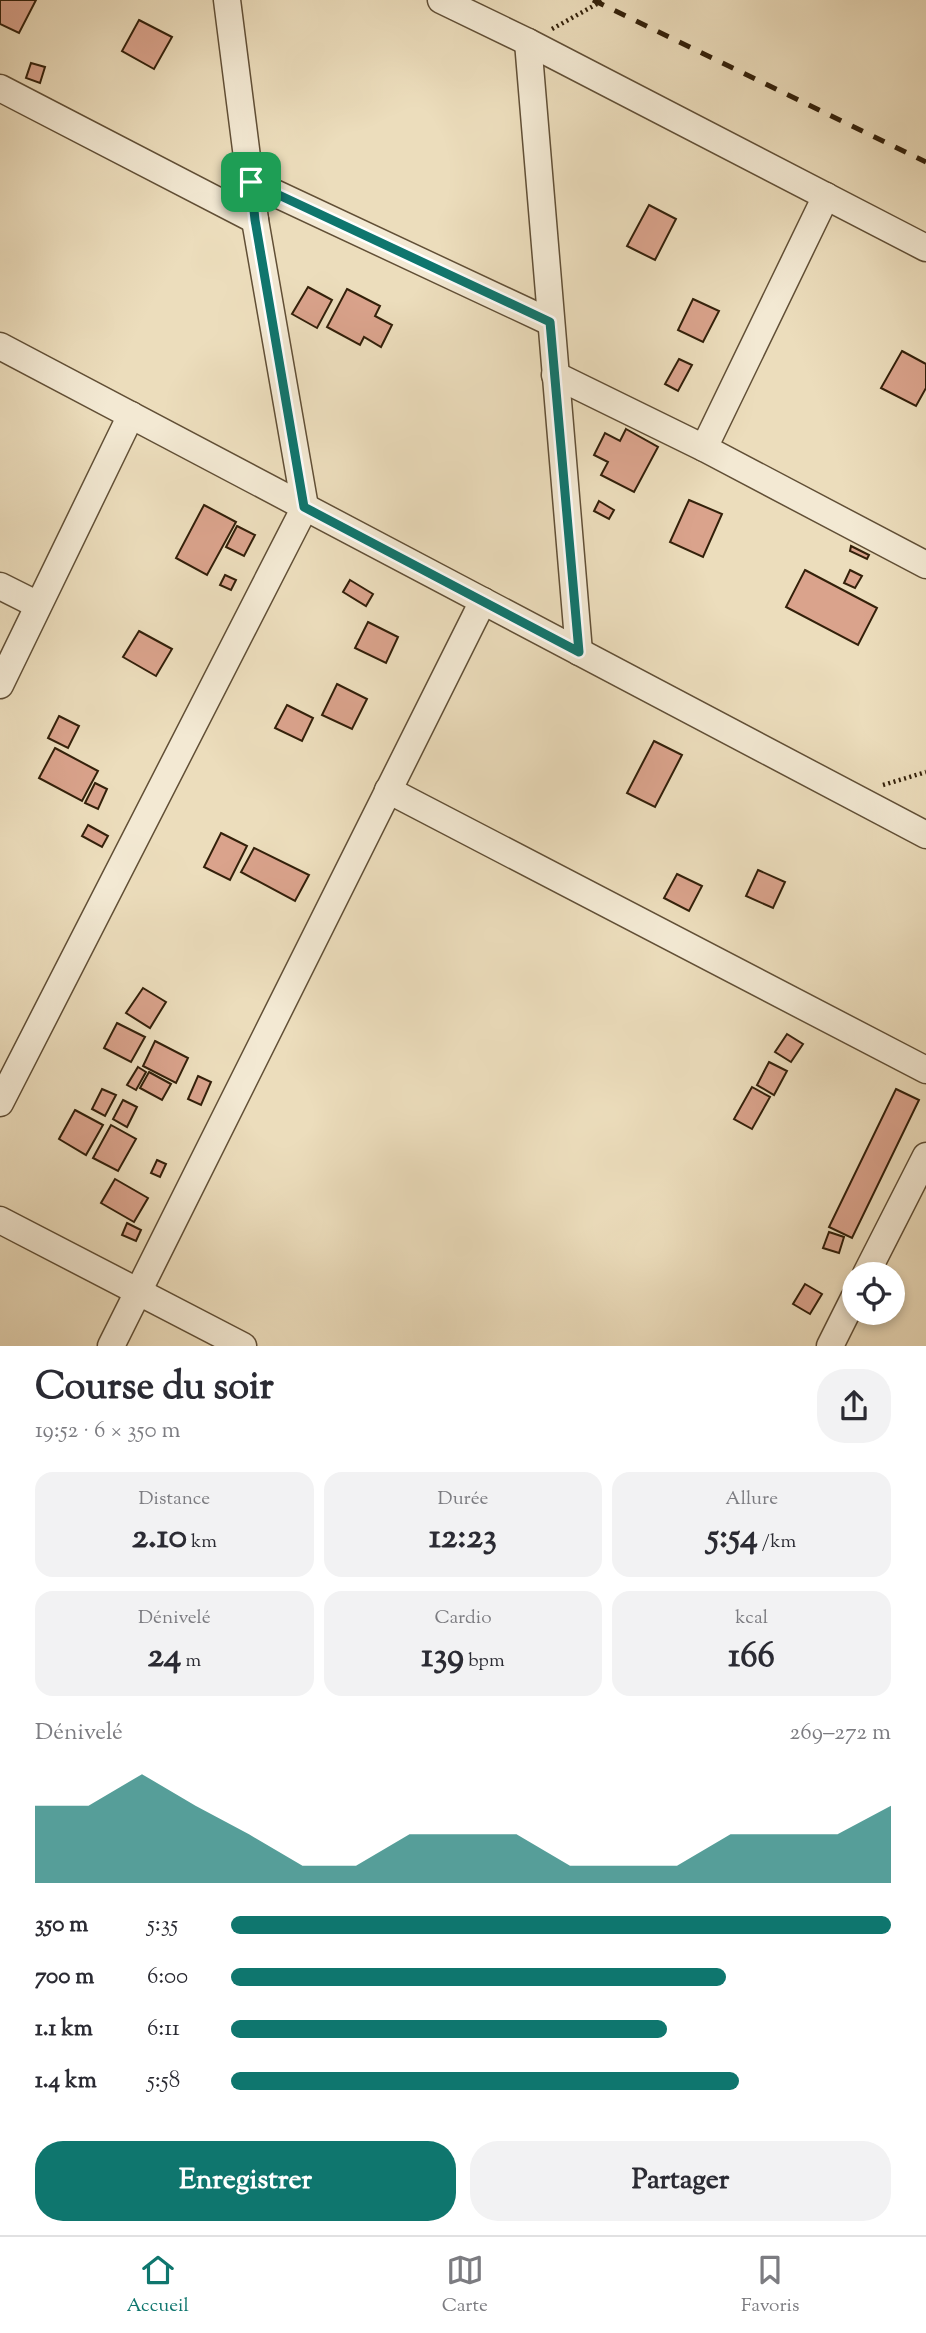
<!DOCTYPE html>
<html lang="fr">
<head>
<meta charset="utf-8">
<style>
  body { margin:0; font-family:"Sorts Mill Goudy",serif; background:#f2f2f3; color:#2b2b33; height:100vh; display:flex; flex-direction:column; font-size:26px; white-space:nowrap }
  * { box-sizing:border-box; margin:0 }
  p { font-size:23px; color:#7c7c81 }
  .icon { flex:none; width:38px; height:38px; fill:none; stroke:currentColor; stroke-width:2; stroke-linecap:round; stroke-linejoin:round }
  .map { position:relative; height:1346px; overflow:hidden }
  .sheet { display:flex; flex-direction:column; background:#fff; flex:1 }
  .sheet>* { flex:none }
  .buttons { position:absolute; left:842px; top:1262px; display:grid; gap:14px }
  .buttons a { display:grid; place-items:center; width:63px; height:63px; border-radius:50%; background:#fff; box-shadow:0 4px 10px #0003; font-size:35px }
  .pin { position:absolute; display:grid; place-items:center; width:60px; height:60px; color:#fff; margin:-30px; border-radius:14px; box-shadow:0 4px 10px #0006 }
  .round { display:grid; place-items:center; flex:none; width:74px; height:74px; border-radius:28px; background:#f2f2f3 }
  .headline { display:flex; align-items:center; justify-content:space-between; height:119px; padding:0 35px }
  h1 { font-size:38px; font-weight:700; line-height:52px }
  .stats { display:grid; grid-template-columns:repeat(3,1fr); gap:10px; height:119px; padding:7px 35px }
  .stats div { display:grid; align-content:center; border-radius:18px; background:#f2f2f3; text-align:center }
  .stats b { font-size:35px; font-weight:700 }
  .stats small { font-size:19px; font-weight:400 }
  .stats p { font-size:19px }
  .chart { height:196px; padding:14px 35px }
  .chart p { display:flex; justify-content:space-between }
  .chart svg { width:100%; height:126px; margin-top:7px; fill:#0f766e; opacity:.7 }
  .button { display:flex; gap:14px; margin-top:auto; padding:14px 35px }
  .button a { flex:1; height:80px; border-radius:28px; background:#0f766e; color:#fff; font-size:28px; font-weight:700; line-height:80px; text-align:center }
  .button a+a { background:#f2f2f3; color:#2b2b33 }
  ul { padding:0 35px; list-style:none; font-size:23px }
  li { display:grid; grid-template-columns:112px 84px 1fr; align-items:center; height:52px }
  li i { height:18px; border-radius:9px; background:#0f766e }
  .dock { display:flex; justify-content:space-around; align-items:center; height:98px; border-top:2px solid #e1e1e2; background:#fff; font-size:19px; color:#7c7c81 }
  .dock a { display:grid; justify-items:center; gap:4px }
  .dock .current { color:#0f766e }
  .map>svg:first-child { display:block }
</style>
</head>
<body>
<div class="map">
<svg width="926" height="1346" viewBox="0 0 926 1346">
  <rect width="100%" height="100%" fill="#ecddbc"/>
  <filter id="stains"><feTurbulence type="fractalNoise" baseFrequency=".00286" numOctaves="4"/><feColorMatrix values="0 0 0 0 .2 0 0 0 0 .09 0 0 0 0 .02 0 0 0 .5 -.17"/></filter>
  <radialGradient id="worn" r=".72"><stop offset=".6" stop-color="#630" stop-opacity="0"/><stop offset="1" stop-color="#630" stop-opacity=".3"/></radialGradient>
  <g fill="#daa38c" stroke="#33200a" stroke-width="2">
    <polygon points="0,0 36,0 19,33 0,24"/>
    <polygon points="139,20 172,37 154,69 122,51"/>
    <polygon points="31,63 45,67 40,83 26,78"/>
    <polygon points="649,205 676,219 655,260 627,246"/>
    <polygon points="308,287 332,300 317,328 292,314"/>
    <polygon points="347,289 380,306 375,316 392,325 381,347 364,337 360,345 327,327"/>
    <polygon points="693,299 719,311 703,342 678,330"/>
    <polygon points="902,351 926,364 926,388 916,406 881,388"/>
    <polygon points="679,359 692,365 678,391 665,384"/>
    <polygon points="626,429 658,447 634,492 601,475 608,462 594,455 605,433 620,441"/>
    <polygon points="689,500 722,514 703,557 670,542"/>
    <polygon points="599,501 614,510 609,519 594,511"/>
    <polygon points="204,505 236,522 207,575 176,558"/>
    <polygon points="237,526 255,535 244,556 226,547"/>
    <polygon points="851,546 869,555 867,559 850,551"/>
    <polygon points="805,570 877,608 858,645 786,607"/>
    <polygon points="850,570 862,576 855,588 844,583"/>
    <polygon points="225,575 236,580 231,590 220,585"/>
    <polygon points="350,580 373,594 366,606 343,592"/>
    <polygon points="368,622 398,637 386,663 355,648"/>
    <polygon points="139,631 172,649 156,676 123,657"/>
    <polygon points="337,684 367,699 352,729 322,715"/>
    <polygon points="287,705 313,718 302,741 275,728"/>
    <polygon points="59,716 79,726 68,748 48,738"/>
    <polygon points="654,741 682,755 655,807 627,793"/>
    <polygon points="55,748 98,771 82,801 39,778"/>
    <polygon points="95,783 107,789 98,809 85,803"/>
    <polygon points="88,825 108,836 102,847 82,836"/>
    <polygon points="221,833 247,846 230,880 204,867"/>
    <polygon points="254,848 309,875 295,901 241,872"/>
    <polygon points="758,870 785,882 773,908 746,896"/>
    <polygon points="677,874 702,886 689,911 664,898"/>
    <polygon points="143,988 166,1002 150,1028 126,1013"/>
    <polygon points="117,1023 145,1037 131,1062 104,1048"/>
    <polygon points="787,1034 803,1044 791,1062 775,1052"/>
    <polygon points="155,1041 188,1058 176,1083 143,1066"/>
    <polygon points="769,1062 787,1071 774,1095 757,1085"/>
    <polygon points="138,1067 146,1072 136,1090 127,1085"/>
    <polygon points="149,1072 171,1084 162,1100 140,1088"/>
    <polygon points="198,1076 211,1082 201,1105 188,1099"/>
    <polygon points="752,1087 770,1097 752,1129 734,1119"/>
    <polygon points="102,1089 116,1095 105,1116 92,1109"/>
    <polygon points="896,1089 919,1100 852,1238 829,1227"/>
    <polygon points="123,1100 137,1107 127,1127 113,1119"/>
    <polygon points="75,1110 103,1125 86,1155 59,1139"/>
    <polygon points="111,1125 136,1139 118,1171 93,1158"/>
    <polygon points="157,1160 166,1164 160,1177 151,1173"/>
    <polygon points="115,1179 148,1198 134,1222 101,1203"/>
    <polygon points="127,1223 141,1230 136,1241 122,1235"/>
    <polygon points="829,1232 844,1237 839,1253 823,1248"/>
    <polygon points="805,1284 822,1294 810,1314 793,1304"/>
  </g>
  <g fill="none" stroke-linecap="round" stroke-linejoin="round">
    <g stroke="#614f36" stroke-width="29">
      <g id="minor">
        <polyline points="441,0 528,42 926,248"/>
        <polyline points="528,42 579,652"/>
        <polyline points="0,88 255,220"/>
        <polyline points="251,182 550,322"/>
        <polyline points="0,346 926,835"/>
        <polyline points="555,375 704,448 926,565"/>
        <polyline points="704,448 826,196"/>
        <polyline points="0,586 38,605"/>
        <polyline points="0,685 131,415"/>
        <polyline points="388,790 926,1070"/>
        <polyline points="0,1103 305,507 255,220 227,0"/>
        <polyline points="0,1220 243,1346"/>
        <polyline points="866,1274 926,1156"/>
        <polyline points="111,1346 483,601"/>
        <polyline points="830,1346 854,1298"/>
      </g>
    </g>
    <g stroke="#33200a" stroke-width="4.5" stroke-dasharray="2 3.5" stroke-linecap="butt">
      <polyline points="552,29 604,0"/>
      <polyline points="883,785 926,772"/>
    </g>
    <use href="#minor" stroke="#f3e9d3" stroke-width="26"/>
    <polyline stroke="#33200a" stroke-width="5" stroke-dasharray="12 12" stroke-linecap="butt" points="593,0 926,162"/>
  </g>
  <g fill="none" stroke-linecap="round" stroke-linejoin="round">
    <g stroke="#fff" stroke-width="14">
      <polygon id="route" points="251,182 550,322 579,652 304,507 255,220"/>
    </g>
    <use href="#route" stroke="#0f766e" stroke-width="9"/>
  </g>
  <rect width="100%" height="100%" filter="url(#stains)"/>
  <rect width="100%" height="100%" fill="url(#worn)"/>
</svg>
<div class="buttons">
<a><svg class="icon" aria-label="locate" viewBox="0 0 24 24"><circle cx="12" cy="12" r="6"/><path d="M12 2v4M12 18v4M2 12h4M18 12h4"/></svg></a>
</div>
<div class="pin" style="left:251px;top:182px;background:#1e9e55"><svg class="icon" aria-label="arrive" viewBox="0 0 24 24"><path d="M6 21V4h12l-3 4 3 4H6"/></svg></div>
</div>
<section class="sheet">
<div class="headline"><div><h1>Course du soir</h1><p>19:52 · 6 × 350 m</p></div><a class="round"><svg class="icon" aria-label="share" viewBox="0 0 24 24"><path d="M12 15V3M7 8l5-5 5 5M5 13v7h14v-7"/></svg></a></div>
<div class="stats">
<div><p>Distance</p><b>2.10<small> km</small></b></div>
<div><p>Durée</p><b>12:23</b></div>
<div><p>Allure</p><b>5:54<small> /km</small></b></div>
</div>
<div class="stats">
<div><p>Dénivelé</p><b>24<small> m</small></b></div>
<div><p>Cardio</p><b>139<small> bpm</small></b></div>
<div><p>kcal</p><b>166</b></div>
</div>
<div class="chart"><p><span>Dénivelé</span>269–272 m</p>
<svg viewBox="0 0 160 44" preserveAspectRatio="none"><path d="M0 44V17L10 17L20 6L30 17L40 27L50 38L60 38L70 27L80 27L90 27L100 38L110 38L120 38L130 27L140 27L150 27L160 17V44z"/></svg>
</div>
<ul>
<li><b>350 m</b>5:35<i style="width:100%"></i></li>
<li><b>700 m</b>6:00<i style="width:75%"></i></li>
<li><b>1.1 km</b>6:11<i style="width:66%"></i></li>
<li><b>1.4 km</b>5:58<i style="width:77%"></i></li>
</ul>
<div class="button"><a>Enregistrer</a><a>Partager</a></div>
</section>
<nav class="dock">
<a class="current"><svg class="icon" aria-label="home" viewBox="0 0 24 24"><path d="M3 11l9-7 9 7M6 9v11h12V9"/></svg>Accueil</a>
<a><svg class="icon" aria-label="map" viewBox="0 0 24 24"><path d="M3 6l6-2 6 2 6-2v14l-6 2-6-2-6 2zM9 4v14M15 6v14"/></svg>Carte</a>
<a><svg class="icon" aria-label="saved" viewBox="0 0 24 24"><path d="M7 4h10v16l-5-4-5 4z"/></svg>Favoris</a>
</nav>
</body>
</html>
